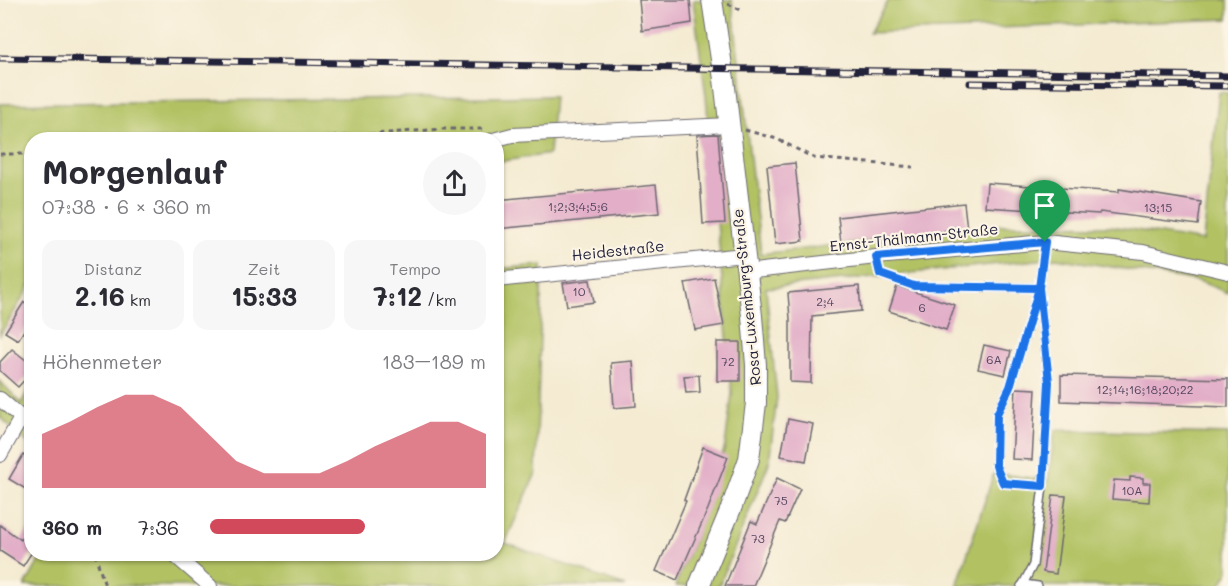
<!DOCTYPE html>
<html lang="de">
<head>
<meta charset="utf-8">
<style>
  body { margin:0; font-family:Mali,sans-serif; background:#f7f7f7; color:#2b2b33; height:100vh; display:flex; flex-direction:column; font-size:22px; white-space:nowrap }
  * { box-sizing:border-box; margin:0 }
  p { font-size:20px; color:#7c7c81 }
  .icon { flex:none; width:33px; height:33px; fill:none; stroke:currentColor; stroke-width:2; stroke-linecap:round; stroke-linejoin:round }
  .map { position:relative; flex:1; overflow:hidden }
  .panel { position:absolute; left:24px; top:132px; width:480px; height:429px; display:flex; flex-direction:column; background:#fff; border-radius:24px; box-shadow:0 2px 4px #0004 }
  .panel>* { flex:none }
  .pin { position:absolute; display:grid; place-items:center; width:51px; height:51px; color:#fff; margin:-62px -26px; border-radius:50% 50% 50% 0; rotate:-45deg; box-shadow:0 0 6px #0007 }
  .pin .icon { rotate:45deg }
  .round { display:grid; place-items:center; flex:none; width:63px; height:63px; border-radius:32px; background:#f7f7f7 }
  .head { display:flex; align-items:center; justify-content:space-between; height:102px; padding:0 18px }
  h1 { font-size:33px; font-weight:800; line-height:45px }
  .figures { display:grid; grid-template-columns:repeat(3,1fr); gap:9px; height:102px; padding:6px 18px }
  .figures div { display:grid; align-content:center; border-radius:15px; background:#f7f7f7; text-align:center }
  .figures b { font-size:26px; font-weight:800 }
  .figures small { font-size:16px; font-weight:400 }
  .figures p { font-size:16px }
  .chart { height:168px; padding:12px 18px }
  .chart p { display:flex; justify-content:space-between }
  .chart svg { width:100%; height:108px; margin-top:6px; fill:#d1495b; opacity:.7 }
  ul { padding:0 18px; list-style:none; font-size:20px }
  li { display:grid; grid-template-columns:96px 72px 1fr; align-items:center; height:45px }
  li i { height:15px; border-radius:8px; background:#d1495b }
  .map>svg:first-child { display:block }
</style>
</head>
<body>
<div class="map">
<svg width="1228" height="586" viewBox="0 0 1228 586">
  <rect width="100%" height="100%" fill="#fcf5e5"/>
  <filter id="ink" filterUnits="userSpaceOnUse"><feTurbulence type="fractalNoise" baseFrequency=".0167" numOctaves="2"/><feDisplacementMap in="SourceGraphic" scale="12" xChannelSelector="R" yChannelSelector="G"/><feConvolveMatrix kernelMatrix="1 2 1 2 8 2 1 2 1" color-interpolation-filters="sRGB"/></filter>
  <filter id="wash" filterUnits="userSpaceOnUse"><feTurbulence type="fractalNoise" baseFrequency=".008" numOctaves="4" result="noise"/><feDisplacementMap in="SourceGraphic" scale="24" xChannelSelector="R" yChannelSelector="G"/><feGaussianBlur stdDeviation="1.35" result="paint"/><feColorMatrix in="noise" values="0 0 0 0 0 0 0 0 0 0 0 0 0 0 0 0 0 1.4 0 .05"/><feComposite in="paint" operator="in"/></filter>
  <g filter="url(#wash)">
    <rect width="100%" height="100%" fill="#f4ebd2"/>
    <g fill="#b2c264" stroke="#6a7250" stroke-width="1.5">
      <polygon points="693,0 732,0 761,254 1003,225 1111,226 1203,241 1219,92 1228,93 1228,293 1199,281 1056,258 766,288 777,397 769,463 719,586 675,586 706,511 725,446 732,394 706,96"/>
      <polygon points="889,0 1228,0 1228,19 869,33"/>
      <polygon points="554,96 549,154 497,162 496,140 32,140 31,284 0,335 0,104"/>
      <polygon points="542,265 536,473 505,543 625,586 25,586 43,554 496,554 497,269"/>
      <polygon points="0,381 21,403 31,386 31,446 0,417"/>
      <polygon points="1055,430 1228,434 1228,572 1220,586 957,586 994,473 1048,481"/>
    </g>
    <g id="blocks">
      <g fill="#e2aec8">
        <polygon points="639,0 690,0 692,23 642,31"/>
        <polygon points="718,134 725,223 703,224 697,135"/>
        <polygon points="795,163 803,241 775,244 767,166"/>
        <polygon points="987,183 1119,192 1119,189 1201,202 1198,225 1100,212 1099,214 985,207"/>
        <polygon points="656,185 659,213 496,229 496,200"/>
        <polygon points="964,203 967,229 841,243 838,217"/>
        <polygon points="714,278 724,325 695,330 685,283"/>
        <polygon points="590,280 594,302 567,306 563,283"/>
        <polygon points="859,286 861,311 812,316 811,383 790,382 790,319 788,293"/>
        <polygon points="897,286 955,305 946,330 889,311"/>
        <polygon points="24,302 32,306 32,318 18,340 5,332"/>
        <rect x="717" y="342" width="23" height="39"/>
        <polygon points="984,345 1011,351 1005,375 978,369"/>
        <polygon points="12,349 32,365 32,372 18,387 0,371 0,362"/>
        <polygon points="633,361 636,406 614,408 611,363"/>
        <polygon points="699,375 700,392 686,393 684,376"/>
        <polygon points="1061,375 1228,379 1228,407 1061,401"/>
        <polygon points="1016,388 1036,389 1032,460 1012,459"/>
        <polygon points="788,419 813,424 806,461 781,456"/>
        <polygon points="703,447 728,457 708,509 677,580 656,571 686,501 684,500"/>
        <polygon points="23,455 32,460 32,493 9,479"/>
        <polygon points="1130,477 1143,478 1143,483 1150,483 1149,502 1112,499 1114,480 1130,481"/>
        <polygon points="777,478 800,489 785,523 780,521 753,586 725,586 751,521 757,524"/>
        <polygon points="1053,495 1066,496 1056,574 1043,572"/>
        <polygon points="32,524 32,552 23,566 0,551 0,525 21,540"/>
      </g>
    </g>
  </g>
  <g filter="url(#ink)">
    <use href="#blocks" fill-opacity="0" stroke="#6c6870" stroke-width="1.5"/>
    <g fill="none" stroke-linecap="round" stroke-linejoin="round">
      <g stroke="#6c6870" stroke-width="10">
        <g id="service">
          <polyline points="876,257 880,274 913,286 1039,288 1010,387 997,414 996,466 1003,483 1043,486"/>
          <polyline points="1023,584 1033,565 1043,486 1049,382 1039,288 1045,242"/>
          <polyline points="1021,586 1023,584 1038,586"/>
        </g>
      </g>
      <g stroke="#6c6870" stroke-width="16">
        <g id="minor">
          <polyline points="493,140 512,135 729,125"/>
          <polyline points="745,272 876,257 1045,242 1143,252 1228,272"/>
          <polyline points="496,280 744,255"/>
          <polyline points="0,399 32,427"/>
          <polyline points="0,455 21,418"/>
          <polyline points="173,554 210,586"/>
        </g>
      </g>
      <g stroke="#6c6870" stroke-width="22">
        <polyline id="secondary" points="699,586 732,506 749,459 756,403 756,365 752,316 724,79 712,0"/>
      </g>
      <g stroke="#6c6870" stroke-width="3" stroke-dasharray="4.5 4.5" stroke-linecap="butt">
        <polyline points="728,4 743,11"/>
        <polyline points="745,130 777,139 814,158 913,167"/>
        <polyline points="289,140 443,129 483,129"/>
        <polyline points="0,154 32,154"/>
        <polyline points="95,554 105,586"/>
      </g>
      <use href="#service" stroke="#fff" stroke-width="7"/>
      <use href="#minor" stroke="#fff" stroke-width="14"/>
      <use href="#secondary" stroke="#fff" stroke-width="20"/>
      <g stroke="#22223b" stroke-width="7">
        <g id="rail">
          <polyline points="0,58 1228,76"/>
          <polyline points="970,83 1228,86"/>
        </g>
      </g>
      <use href="#rail" stroke="#fcf5e5" stroke-width="4.5" stroke-dasharray="14" stroke-linecap="butt"/>
    </g>
  </g>
  <g fill="none" stroke-linecap="round" stroke-linejoin="round" filter="url(#ink)">
    <g stroke="#fff" stroke-width="12">
      <polyline id="route" points="1045,242 876,257 880,274 914,286 1039,288 1010,387 997,414 996,466 1003,483 1043,486 1049,382 1039,288 1045,242"/>
    </g>
    <use href="#route" stroke="#1a73e8" stroke-width="8"/>
  </g>
  <g text-anchor="middle" stroke-width="4.5" stroke-linejoin="round" paint-order="stroke">
    <g font-size="12" fill="#52455e">
      <text x="578" y="211">1;2;3;4;5;6</text>
      <text x="1158" y="212">13;15</text>
      <text x="579" y="296">10</text>
      <text x="825" y="306">2;4</text>
      <text x="922" y="312">6</text>
      <text x="994" y="364">6A</text>
      <text x="728" y="366">72</text>
      <text x="1145" y="394">12;14;16;18;20;22</text>
      <text x="1132" y="495">10A</text>
      <text x="781" y="505">75</text>
      <text x="758" y="543">73</text>
    </g>
    <g font-size="15" fill="#22223b" stroke="#fcf5e5">
      <text transform="translate(914 238) rotate(-6)" y="5">Ernst-Thälmann-Straße</text>
      <text transform="translate(618 251) rotate(-6)" y="5">Heidestraße</text>
      <text transform="translate(747 297) rotate(-96)" y="5">Rosa-Luxemburg-Straße</text>
    </g>
  </g>
</svg>
<div class="pin" style="left:1045px;top:242px;background:#1e9e55"><svg class="icon" aria-label="arrive" viewBox="0 0 24 24"><path d="M6 21V4h12l-3 4 3 4H6"/></svg></div>
<section class="panel">
<div class="head"><div><h1>Morgenlauf</h1><p>07:38 · 6 × 360 m</p></div><a class="round"><svg class="icon" aria-label="share" viewBox="0 0 24 24"><path d="M12 15V3M7 8l5-5 5 5M5 13v7h14v-7"/></svg></a></div>
<div class="figures">
<div><p>Distanz</p><b>2.16<small> km</small></b></div>
<div><p>Zeit</p><b>15:33</b></div>
<div><p>Tempo</p><b>7:12<small> /km</small></b></div>
</div>
<div class="chart"><p><span>Höhenmeter</span>183–189 m</p>
<svg viewBox="0 0 160 44" preserveAspectRatio="none"><path d="M0 44V22L10 17L20 11L30 6L40 6L50 11L60 22L70 33L80 38L90 38L100 38L110 33L120 27L130 22L140 17L150 17L160 22V44z"/></svg>
</div>
<ul>
<li><b>360 m</b>7:36<i style="width:56%"></i></li>
</ul>
</section>
</div>
</body>
</html>
